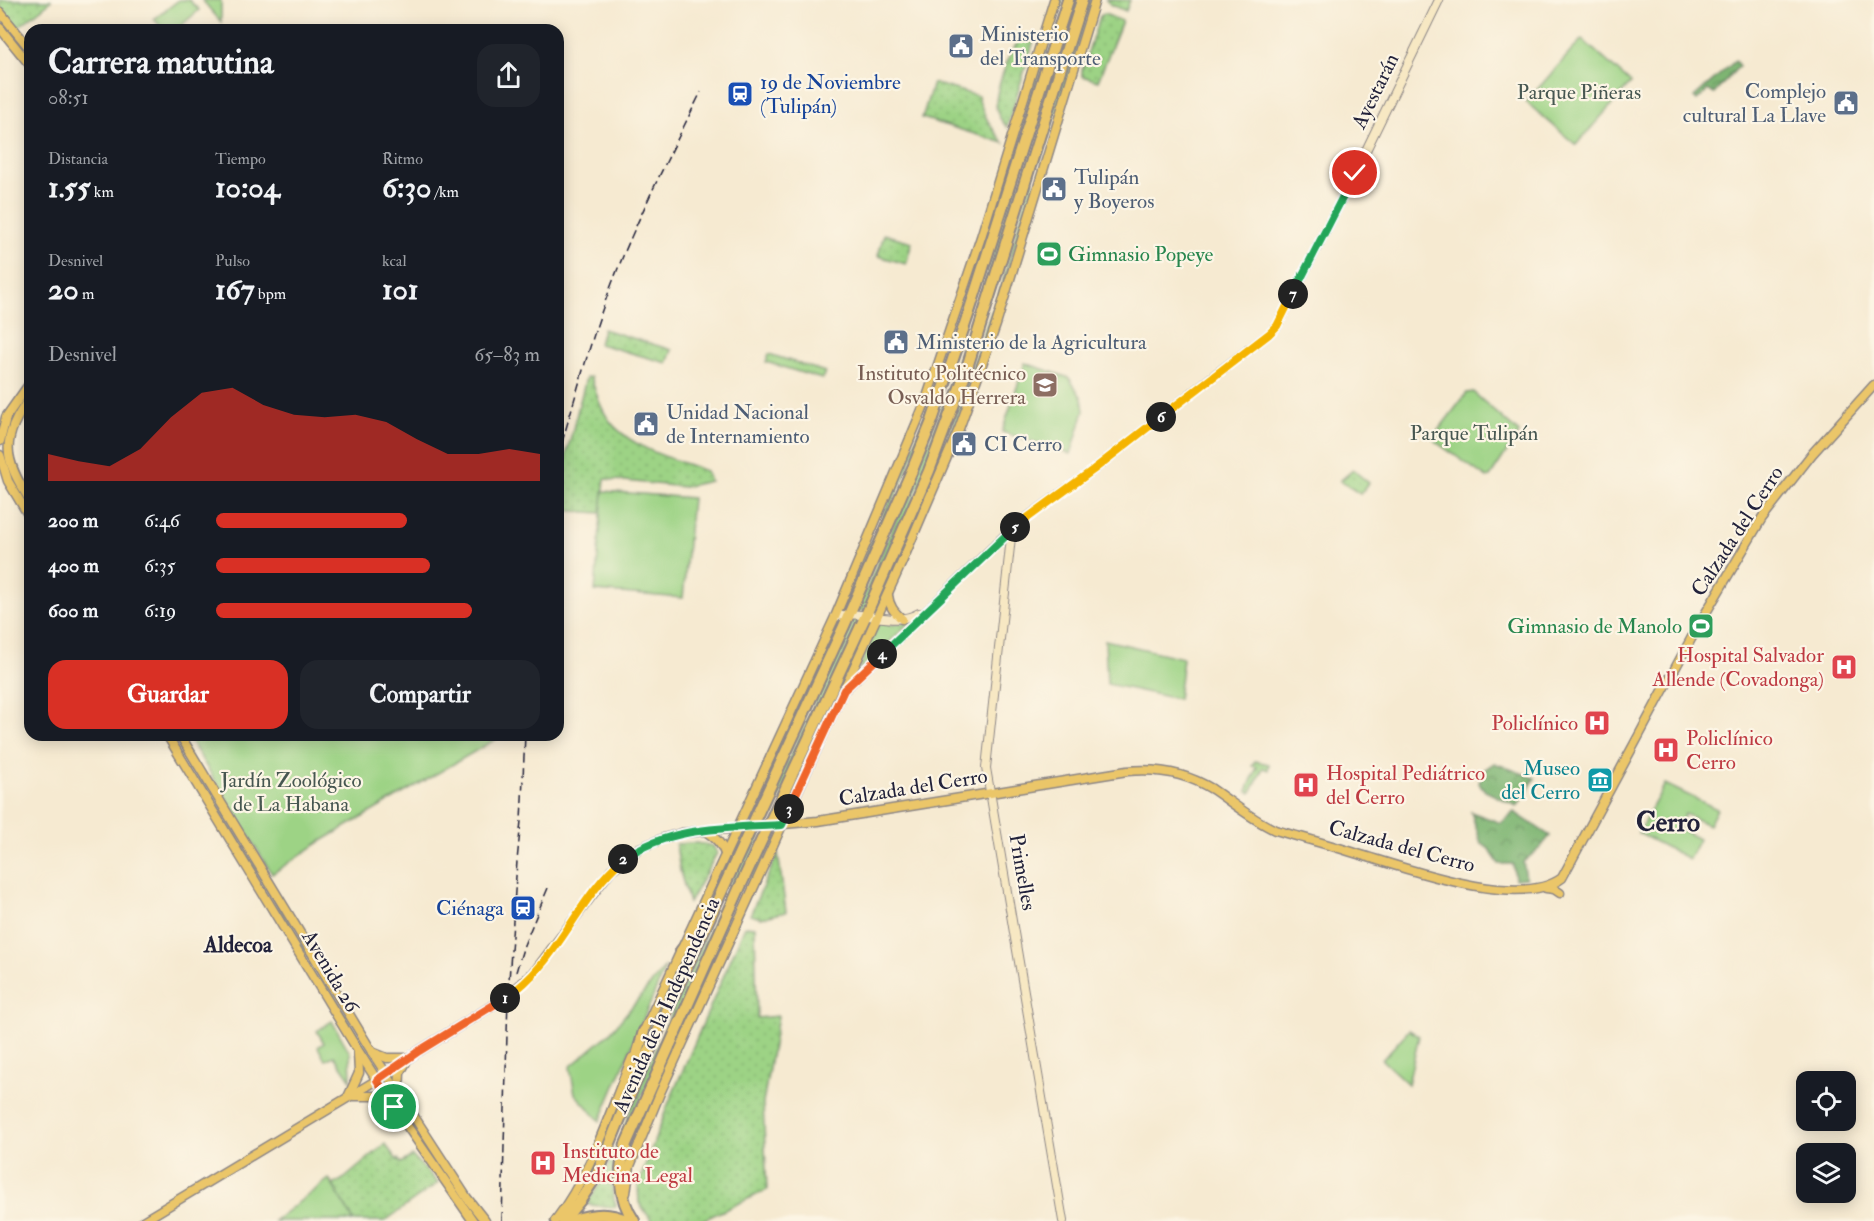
<!DOCTYPE html>
<html lang="es">
<head>
<meta charset="utf-8">
<style>
  body { margin:0; font-family:"IM FELL Double Pica",serif; background:#20242c; color:#f1f3f6; height:100vh; display:flex; flex-direction:column; font-size:22px; white-space:nowrap }
  * { box-sizing:border-box; margin:0 }
  p { font-size:20px; color:#9ea1a6 }
  .icon { flex:none; width:33px; height:33px; fill:none; stroke:currentColor; stroke-width:2; stroke-linecap:round; stroke-linejoin:round }
  .map { position:relative; flex:1; overflow:hidden }
  .sheet { position:absolute; left:24px; top:24px; width:540px; height:717px; display:flex; flex-direction:column; background:#171b24; border-radius:18px; box-shadow:0 3px 15px #0003 }
  .sheet>* { flex:none }
  .controls { position:absolute; left:1796px; top:1071px; display:grid; gap:12px }
  .controls a { display:grid; place-items:center; width:60px; height:60px; border-radius:12px; background:#171b24; box-shadow:0 3px 15px #0003; font-size:30px }
  .pin { position:absolute; display:grid; place-items:center; width:51px; height:51px; color:#fff; margin:-26px; border:3px solid #fff; border-radius:50%; box-shadow:0 2px 6px #0007 }
  .km { position:absolute; width:30px; height:30px; margin:-15px; border-radius:50%; background:#222; color:#fff; font-size:16px; line-height:30px; text-align:center }
  .round { display:grid; place-items:center; flex:none; width:63px; height:63px; border-radius:18px; background:#20242c }
  .headline { display:flex; align-items:center; justify-content:space-between; height:102px; padding:0 24px }
  h1 { font-size:33px; font-weight:700; line-height:45px }
  .figures { display:grid; grid-template-columns:repeat(3,1fr); gap:9px; height:102px; padding:6px 24px }
  .figures div { display:grid; align-content:center }
  .figures b { font-size:30px; font-weight:700 }
  .figures small { font-size:16px; font-weight:400 }
  .figures p { font-size:16px }
  .chart { height:168px; padding:12px 24px }
  .chart p { display:flex; justify-content:space-between }
  .chart svg { width:100%; height:108px; margin-top:6px; fill:#d93025; opacity:.7 }
  .action { display:flex; gap:12px; margin-top:auto; padding:12px 24px }
  .action a { flex:1; height:69px; border-radius:18px; background:#d93025; color:#fff; font-size:24px; font-weight:700; line-height:69px; text-align:center }
  .action a+a { background:#20242c; color:#f1f3f6 }
  ul { padding:0 24px; list-style:none; font-size:20px }
  li { display:grid; grid-template-columns:96px 72px 1fr; align-items:center; height:45px }
  li i { height:15px; border-radius:8px; background:#d93025 }
  .map>svg:first-child { display:block }
</style>
</head>
<body>
<div class="map">
<svg width="1874" height="1221" viewBox="0 0 1874 1221">
  <defs>
    <pattern id="grass-dots" width="8" height="8" patternUnits="userSpaceOnUse" patternTransform="scale(1.5)"><rect width="8" height="8" fill="#9dd385"/><path d="M2 2h.1M6 6h.1" fill="none" stroke="#87b574" stroke-width="1.8" stroke-linecap="round"/></pattern>
    <pattern id="forest-crowns" width="20" height="18" patternUnits="userSpaceOnUse" patternTransform="scale(1.5)"><rect width="20" height="18" fill="#7eb572"/><path d="M2 6a3 3 0 1 1 6 0M12 15a3 3 0 1 1 6 0" fill="none" stroke="#67935f"/></pattern>
  </defs>
  <rect width="100%" height="100%" fill="#fcf5e5"/>
  <filter id="ink" filterUnits="userSpaceOnUse"><feTurbulence type="fractalNoise" baseFrequency=".0167" numOctaves="2"/><feDisplacementMap in="SourceGraphic" scale="12" xChannelSelector="R" yChannelSelector="G"/><feConvolveMatrix kernelMatrix="1 2 1 2 8 2 1 2 1" color-interpolation-filters="sRGB"/></filter>
  <filter id="wash" filterUnits="userSpaceOnUse"><feTurbulence type="fractalNoise" baseFrequency=".008" numOctaves="4" result="noise"/><feDisplacementMap in="SourceGraphic" scale="24" xChannelSelector="R" yChannelSelector="G"/><feGaussianBlur stdDeviation="1.35" result="paint"/><feColorMatrix in="noise" values="0 0 0 0 0 0 0 0 0 0 0 0 0 0 0 0 0 1.4 0 .05"/><feComposite in="paint" operator="in"/></filter>
  <g filter="url(#wash)">
    <rect width="100%" height="100%" fill="#f6ead1"/>
    <g fill="url(#grass-dots)" stroke="#607a60" stroke-width="1.5">
      <polygon points="0,0 51,0 51,1 15,30 0,12"/>
      <polygon points="1059,0 1063,0 1014,152 1012,150"/>
      <polygon points="1074,0 1079,0 1029,153 1028,150"/>
      <polygon points="1087,0 1092,0 1041,162 1039,163 1049,124"/>
      <polygon points="1106,0 1130,0 1126,11 1111,5"/>
      <polygon points="1104,14 1122,21 1098,81 1082,76 1082,70 1100,16"/>
      <path d="M1035,37L1007,127C1002,121 997,116 996,107C995,91 1009,51 1020,40Z"/>
      <path d="M933,83L978,96C983,115 991,128 1004,143L922,118Z"/>
      <polygon points="1008,171 1009,172 971,288 1005,172"/>
      <polygon points="1018,178 1020,180 986,295 982,297 981,294 1016,179"/>
      <polygon points="1031,181 1035,182 999,300 997,301"/>
      <polygon points="884,234 912,242 906,264 878,256"/>
      <polygon points="967,300 969,300 940,393 848,606 846,606 844,604 915,442"/>
      <polygon points="992,311 996,313 957,424 876,612 872,612 953,422"/>
      <polygon points="975,322 976,323 940,437 864,611 857,611 932,435 971,323"/>
      <polygon points="603,329 672,350 667,363 599,344"/>
      <path d="M591,377C596,394 602,414 615,427C639,451 674,459 706,471L710,481L684,487L605,479L601,513L558,510L560,479L586,378Z"/>
      <polygon points="1353,470 1369,483 1360,494 1340,481"/>
      <polygon points="844,617 753,817 750,815 838,620"/>
      <polygon points="861,619 774,809 761,819 853,620"/>
      <polygon points="868,619 872,619 786,810 784,810"/>
      <polygon points="173,735 176,735 381,1073 379,1074"/>
      <polygon points="770,835 774,837 638,1129 652,1092"/>
      <path d="M752,837H760L639,1102C628,1129 602,1176 616,1205L614,1207L589,1205L587,1203C612,1171 625,1121 641,1083C677,1001 713,918 752,837Z"/>
      <polygon points="738,840 740,841 648,1041 651,1026 736,841"/>
      <polygon points="697,843 713,846 717,853 689,903 680,871 676,844"/>
      <polygon points="778,853 786,912 761,918 750,915"/>
      <polygon points="745,926 755,927 757,1018 778,1016 763,1103 767,1190 701,1221 652,1221 639,1203 638,1185 667,1107"/>
      <polygon points="385,1079 430,1150 429,1151 383,1080"/>
      <polygon points="385,1144 397,1160 398,1159 401,1163 412,1156 438,1183 385,1221 354,1221 333,1185 345,1178"/>
    </g>
    <g fill="url(#forest-crowns)" stroke="#506c56" stroke-width="1.5">
      <polygon points="1735,61 1739,66 1714,94 1708,90 1697,100 1694,97"/>
      <path d="M1494,763L1535,778C1528,788 1526,797 1517,806L1485,791L1479,783L1484,770Z"/>
      <polygon points="1471,812 1501,823 1514,812 1550,836 1540,848 1523,862 1526,878 1515,879 1513,864 1499,864 1489,849 1481,843"/>
    </g>
    <g fill="#9dd385" stroke="#607a60" stroke-width="1.5">
      <polygon points="179,0 189,0 199,10 176,30 164,30 154,19"/>
      <polygon points="202,0 221,0 221,22"/>
      <polygon points="1582,39 1631,83 1576,145 1526,102"/>
      <polygon points="769,354 825,372 822,379 766,362"/>
      <polygon points="1025,363 1069,378 1082,398 1084,411 1071,454 1002,432"/>
      <polygon points="1473,392 1519,433 1490,477 1487,478 1436,442 1433,437 1467,393"/>
      <polygon points="603,491 692,498 683,598 595,591"/>
      <polygon points="879,620 892,625 911,621 858,672"/>
      <polygon points="1105,640 1183,658 1178,699 1107,684"/>
      <polygon points="187,735 496,735 496,739 320,842 272,874"/>
      <polygon points="1255,761 1269,764 1268,770 1263,768 1251,793 1247,791 1257,767 1252,766"/>
      <polygon points="1665,784 1717,809 1709,825 1685,814 1678,828 1699,839 1689,859 1638,833"/>
      <polygon points="666,966 600,1121 575,1094 570,1067 610,1033"/>
      <polygon points="332,1021 350,1053 351,1080 334,1056 325,1060 318,1047 324,1043 317,1031"/>
      <polygon points="1409,1030 1419,1036 1408,1084 1382,1060"/>
      <polygon points="329,1179 354,1221 274,1221"/>
    </g>
  </g>
  <g filter="url(#ink)">
    <g fill="none" stroke-linecap="round" stroke-linejoin="round">
      <g stroke="#8c8686" stroke-width="10">
        <g id="secondary">
          <polyline points="1012,528 986,768 1063,1221"/>
          <path d="M835,617C863,608 893,628 919,613"/>
          <polyline points="846,689 1012,528 1093,470 1217,373 1269,334 1277,326 1355,173 1439,0"/>
        </g>
      </g>
      <g stroke="#8c8686" stroke-width="11">
        <g id="primary">
          <polyline points="0,12 30,49"/>
          <polyline points="0,28 30,65"/>
          <path d="M30,398C0,438 3,459 30,500"/>
          <polyline points="0,441 6,417 30,383"/>
          <polyline points="0,455 8,481 30,518"/>
          <path d="M888,595C889,606 894,612 902,619"/>
          <polyline points="167,735 357,1049 394,1107 473,1221"/>
          <polyline points="180,735 372,1052 467,1198 485,1221"/>
          <path d="M705,831C714,837 722,843 725,854"/>
          <polyline points="1546,888 1554,889 1560,893"/>
          <polyline points="642,1035 835,617 925,403 981,237 1054,0"/>
          <polyline points="372,1052 387,1058 409,1058"/>
          <polyline points="399,1093 400,1073 406,1062"/>
          <polyline points="354,1096 375,1096 390,1104"/>
          <polyline points="348,1097 359,1073 358,1053"/>
          <polyline points="626,1193 630,1166 660,1093 902,562 959,429 996,325 1095,0"/>
          <path d="M143,1221L377,1080L419,1051L508,996L535,971L611,870L640,848L664,838L682,833L818,821L1127,771C1157,768 1186,773 1212,789C1233,803 1251,819 1275,830C1303,838 1331,845 1358,854C1405,868 1520,910 1562,878L1698,626L1762,518L1812,454L1874,385"/>
          <path d="M555,1221C592,1173 609,1113 632,1058"/>
        </g>
      </g>
      <g stroke="#8c8686" stroke-width="14">
        <g id="highway">
          <polyline points="681,951 700,928"/>
          <polyline points="630,1080 644,1031"/>
          <polyline points="563,1221 581,1199 597,1175 625,1106 679,984 844,626 913,468 932,421 970,309 1068,0"/>
          <path d="M571,1221C590,1214 609,1211 627,1221"/>
          <path d="M634,1221C618,1197 618,1172 626,1144L739,889L866,615L929,471L965,374L1082,0"/>
        </g>
      </g>
      <use href="#secondary" stroke="#f7e8c3" stroke-width="8"/>
      <use href="#primary" stroke="#ebc669" stroke-width="8"/>
      <use href="#highway" stroke="#ebc669" stroke-width="10"/>
      <g stroke="#22223b" stroke-width="1.5" stroke-dasharray="9 4.5" stroke-linecap="butt">
        <path d="M558,456C571,412 583,368 597,325C624,244 663,168 701,92"/>
        <polyline points="516,972 524,945 548,888"/>
        <polyline points="502,1221 508,996 517,861 521,821 525,735"/>
      </g>
    </g>
  </g>
  <g fill="none" stroke-linecap="round" stroke-linejoin="round" filter="url(#ink)">
    <g stroke="#fff" stroke-width="12">
      <polyline id="split-1" points="394,1107 377,1080 419,1051 505,998"/>
    </g>
    <g stroke="#fff" stroke-width="12">
      <path id="split-2" d="M505,998C557,965 577,898 623,859"/>
    </g>
    <g stroke="#fff" stroke-width="12">
      <path id="split-3" d="M623,859C670,826 727,828 782,825L789,809"/>
    </g>
    <g stroke="#fff" stroke-width="12">
      <polyline id="split-4" points="789,809 844,690 882,654"/>
    </g>
    <g stroke="#fff" stroke-width="12">
      <polyline id="split-5" points="882,654 1015,527"/>
    </g>
    <g stroke="#fff" stroke-width="12">
      <polyline id="split-6" points="1015,527 1093,470 1161,417"/>
    </g>
    <g stroke="#fff" stroke-width="12">
      <polyline id="split-7" points="1161,417 1269,334 1277,326 1293,294"/>
    </g>
    <g stroke="#fff" stroke-width="12">
      <polyline id="split-8" points="1293,294 1355,173"/>
    </g>
    <use href="#split-1" stroke="#f0652b" stroke-width="8"/>
    <use href="#split-2" stroke="#f5b400" stroke-width="8"/>
    <use href="#split-3" stroke="#22a559" stroke-width="8"/>
    <use href="#split-4" stroke="#f0652b" stroke-width="8"/>
    <use href="#split-5" stroke="#22a559" stroke-width="8"/>
    <use href="#split-6" stroke="#f5b400" stroke-width="8"/>
    <use href="#split-7" stroke="#f5b400" stroke-width="8"/>
    <use href="#split-8" stroke="#22a559" stroke-width="8"/>
  </g>
  <defs>
    <g id="civic-square" transform="scale(1.35)"><rect x="-9" y="-9" width="18" height="18" rx="4" fill="#5c6f8a" stroke="#fcf5e5"/><path d="M-.6-6.5H3V-4.5H.6V-3L4-1V1h2V6H-6V1h2V-1L-.6-3ZM-1.2 2.5V6h2.4V2.5Z" fill="#fff"/></g>
    <g id="station-square" transform="scale(1.35)"><rect x="-9" y="-9" width="18" height="18" rx="4" fill="#1a4fb4" stroke="#fcf5e5"/><path d="M-3-6H3Q5-6 5-4V2Q5 4 3 4L4.5 6H3L1.5 4h-3L-3 6H-4.5L-3 4Q-5 4-5 2V-4Q-5-6-3-6ZM-3.5-4v3h7v-3ZM-3.5 1v1.5H-2V1ZM2 1v1.5H3.5V1Z" fill="#fff"/></g>
    <g id="stadium-square" transform="scale(1.35)"><rect x="-9" y="-9" width="18" height="18" rx="4" fill="#2e9e5b" stroke="#fcf5e5"/><path d="M0-5a6.5 5 0 1 0 0 10a6.5 5 0 1 0 0-10ZM-3.5-1.8h7v3.6h-7Z" fill="#fff"/></g>
    <g id="university-square" transform="scale(1.35)"><rect x="-9" y="-9" width="18" height="18" rx="4" fill="#8d6e63" stroke="#fcf5e5"/><path d="M0-5L7-2L0 1L-7-2ZM-4 1L0 2.5L4 1V4Q0 6-4 4Z" fill="#fff"/></g>
    <g id="hospital-square" transform="scale(1.35)"><rect x="-9" y="-9" width="18" height="18" rx="4" fill="#e0444e" stroke="#fcf5e5"/><path d="M-5-5h3v3.5h4V-5h3V5h-3V1.5h-4V5h-3Z" fill="#fff"/></g>
    <g id="museum-square" transform="scale(1.35)"><rect x="-9" y="-9" width="18" height="18" rx="4" fill="#0f9aa8" stroke="#fcf5e5"/><path d="M0-6L6-3V-2H-6V-3ZM-5-1h2V3h-2ZM-1-1h2V3h-2ZM3-1h2V3H3ZM-6 4H6V6H-6Z" fill="#fff"/></g>
  </defs>
  <g fill-rule="evenodd">
    <use href="#civic-square" x="961" y="46"/>
    <use href="#station-square" x="740" y="94"/>
    <use href="#civic-square" x="1846" y="103"/>
    <use href="#civic-square" x="1054" y="189"/>
    <use href="#stadium-square" x="1049" y="254"/>
    <use href="#civic-square" x="896" y="342"/>
    <use href="#university-square" x="1045" y="385"/>
    <use href="#civic-square" x="646" y="424"/>
    <use href="#civic-square" x="964" y="444"/>
    <use href="#stadium-square" x="1701" y="626"/>
    <use href="#hospital-square" x="1844" y="667"/>
    <use href="#hospital-square" x="1597" y="723"/>
    <use href="#hospital-square" x="1666" y="750"/>
    <use href="#museum-square" x="1600" y="780"/>
    <use href="#hospital-square" x="1306" y="785"/>
    <use href="#station-square" x="523" y="908"/>
    <use href="#hospital-square" x="543" y="1163"/>
  </g>
  <g text-anchor="middle" stroke-width="4.5" stroke-linejoin="round" paint-order="stroke">
    <g font-size="21" fill="#4e5e75" stroke="#fcf5e5" text-anchor="start">
      <text x="980" y="41">Ministerio<tspan x="980" dy="24">del Transporte</tspan></text>
      <text x="1826" y="98" text-anchor="end">Complejo<tspan x="1826" dy="24">cultural La Llave</tspan></text>
      <text x="1074" y="184">Tulipán<tspan x="1074" dy="24">y Boyeros</tspan></text>
      <text x="916" y="349">Ministerio de la Agricultura</text>
      <text x="666" y="419">Unidad Nacional<tspan x="666" dy="24">de Internamiento</tspan></text>
      <text x="984" y="451">CI Cerro</text>
    </g>
    <g font-size="21" fill="#164399" stroke="#fcf5e5" text-anchor="start">
      <text x="760" y="89">19 de Noviembre<tspan x="760" dy="24">(Tulipán)</tspan></text>
      <text x="504" y="915" text-anchor="end">Ciénaga</text>
    </g>
    <g font-size="21" fill="#22223b" stroke="#fcf5e5">
      <text transform="translate(1375 91) rotate(-64)" y="7">Ayestarán</text>
      <text transform="translate(1737 531) rotate(-57)" y="7">Calzada del Cerro</text>
      <text transform="translate(913 787) rotate(-9)" y="7">Calzada del Cerro</text>
      <text transform="translate(1402 846) rotate(15)" y="7">Calzada del Cerro</text>
      <text transform="translate(1023 872) rotate(80)" y="7">Primelles</text>
      <text transform="translate(331 971) rotate(59)" y="7">Avenida 26</text>
      <text transform="translate(666 1005) rotate(-66)" y="7">Avenida de la Independencia</text>
    </g>
    <g font-size="21" fill="#475751" stroke="#fcf5e5">
      <text x="1579" y="99">Parque Piñeras</text>
      <text x="1474" y="440">Parque Tulipán</text>
      <text x="291" y="787">Jardín Zoológico<tspan x="291" dy="24">de La Habana</tspan></text>
    </g>
    <g font-size="21" fill="#27864d" stroke="#fcf5e5" text-anchor="start">
      <text x="1068" y="261">Gimnasio Popeye</text>
      <text x="1682" y="633" text-anchor="end">Gimnasio de Manolo</text>
    </g>
    <g font-size="21" fill="#785e54" stroke="#fcf5e5" text-anchor="end">
      <text x="1026" y="380">Instituto Politécnico<tspan x="1026" dy="24">Osvaldo Herrera</tspan></text>
    </g>
    <g font-size="21" fill="#be3a42" stroke="#fcf5e5" text-anchor="start">
      <text x="1824" y="662" text-anchor="end">Hospital Salvador<tspan x="1824" dy="24">Allende (Covadonga)</tspan></text>
      <text x="1578" y="730" text-anchor="end">Policlínico</text>
      <text x="1686" y="745">Policlínico<tspan x="1686" dy="24">Cerro</tspan></text>
      <text x="1326" y="780">Hospital Pediátrico<tspan x="1326" dy="24">del Cerro</tspan></text>
      <text x="562" y="1158">Instituto de<tspan x="562" dy="24">Medicina Legal</tspan></text>
    </g>
    <g font-size="21" fill="#0d838f" stroke="#fcf5e5" text-anchor="end">
      <text x="1580" y="775">Museo<tspan x="1580" dy="24">del Cerro</tspan></text>
    </g>
    <g font-size="22" font-weight="bold" fill="#22223b" stroke="#fcf5e5">
      <text x="238" y="952">Aldecoa</text>
    </g>
    <g font-size="27" font-weight="bold" fill="#22223b" stroke="#fcf5e5">
      <text x="1668" y="831">Cerro</text>
    </g>
  </g>
</svg>
<div class="controls">
<a><svg class="icon" aria-label="locate" viewBox="0 0 24 24"><circle cx="12" cy="12" r="6"/><path d="M12 2v4M12 18v4M2 12h4M18 12h4"/></svg></a>
<a><svg class="icon" aria-label="layers" viewBox="0 0 24 24"><path d="M12 4l9 5-9 5-9-5zM3 14l9 5 9-5"/></svg></a>
</div>
<div class="pin" style="left:394px;top:1107px;background:#1e9e55"><svg class="icon" aria-label="arrive" viewBox="0 0 24 24"><path d="M6 21V4h12l-3 4 3 4H6"/></svg></div>
<div class="pin" style="left:1355px;top:173px;background:#d93025"><svg class="icon" aria-label="check" viewBox="0 0 24 24"><path d="M5 12l5 5 9-10"/></svg></div>
<b class="km" style="left:505px;top:998px">1</b>
<b class="km" style="left:623px;top:859px">2</b>
<b class="km" style="left:789px;top:809px">3</b>
<b class="km" style="left:882px;top:654px">4</b>
<b class="km" style="left:1015px;top:527px">5</b>
<b class="km" style="left:1161px;top:417px">6</b>
<b class="km" style="left:1293px;top:294px">7</b>
<section class="sheet">
<div class="headline"><div><h1>Carrera matutina</h1><p>08:51</p></div><a class="round"><svg class="icon" aria-label="share" viewBox="0 0 24 24"><path d="M12 15V3M7 8l5-5 5 5M5 13v7h14v-7"/></svg></a></div>
<div class="figures">
<div><p>Distancia</p><b>1.55<small> km</small></b></div>
<div><p>Tiempo</p><b>10:04</b></div>
<div><p>Ritmo</p><b>6:30<small> /km</small></b></div>
</div>
<div class="figures">
<div><p>Desnivel</p><b>20<small> m</small></b></div>
<div><p>Pulso</p><b>167<small> bpm</small></b></div>
<div><p>kcal</p><b>101</b></div>
</div>
<div class="chart"><p><span>Desnivel</span>65–83 m</p>
<svg viewBox="0 0 160 44" preserveAspectRatio="none"><path d="M0 44V33L10 36L20 38L30 31L40 18L50 8L60 6L70 13L80 17L90 18L100 17L110 20L120 27L130 33L140 33L150 31L160 33V44z"/></svg>
</div>
<ul>
<li><b>200 m</b>6:46<i style="width:59%"></i></li>
<li><b>400 m</b>6:35<i style="width:66%"></i></li>
<li><b>600 m</b>6:19<i style="width:79%"></i></li>
</ul>
<div class="action"><a>Guardar</a><a>Compartir</a></div>
</section>
</div>
</body>
</html>
